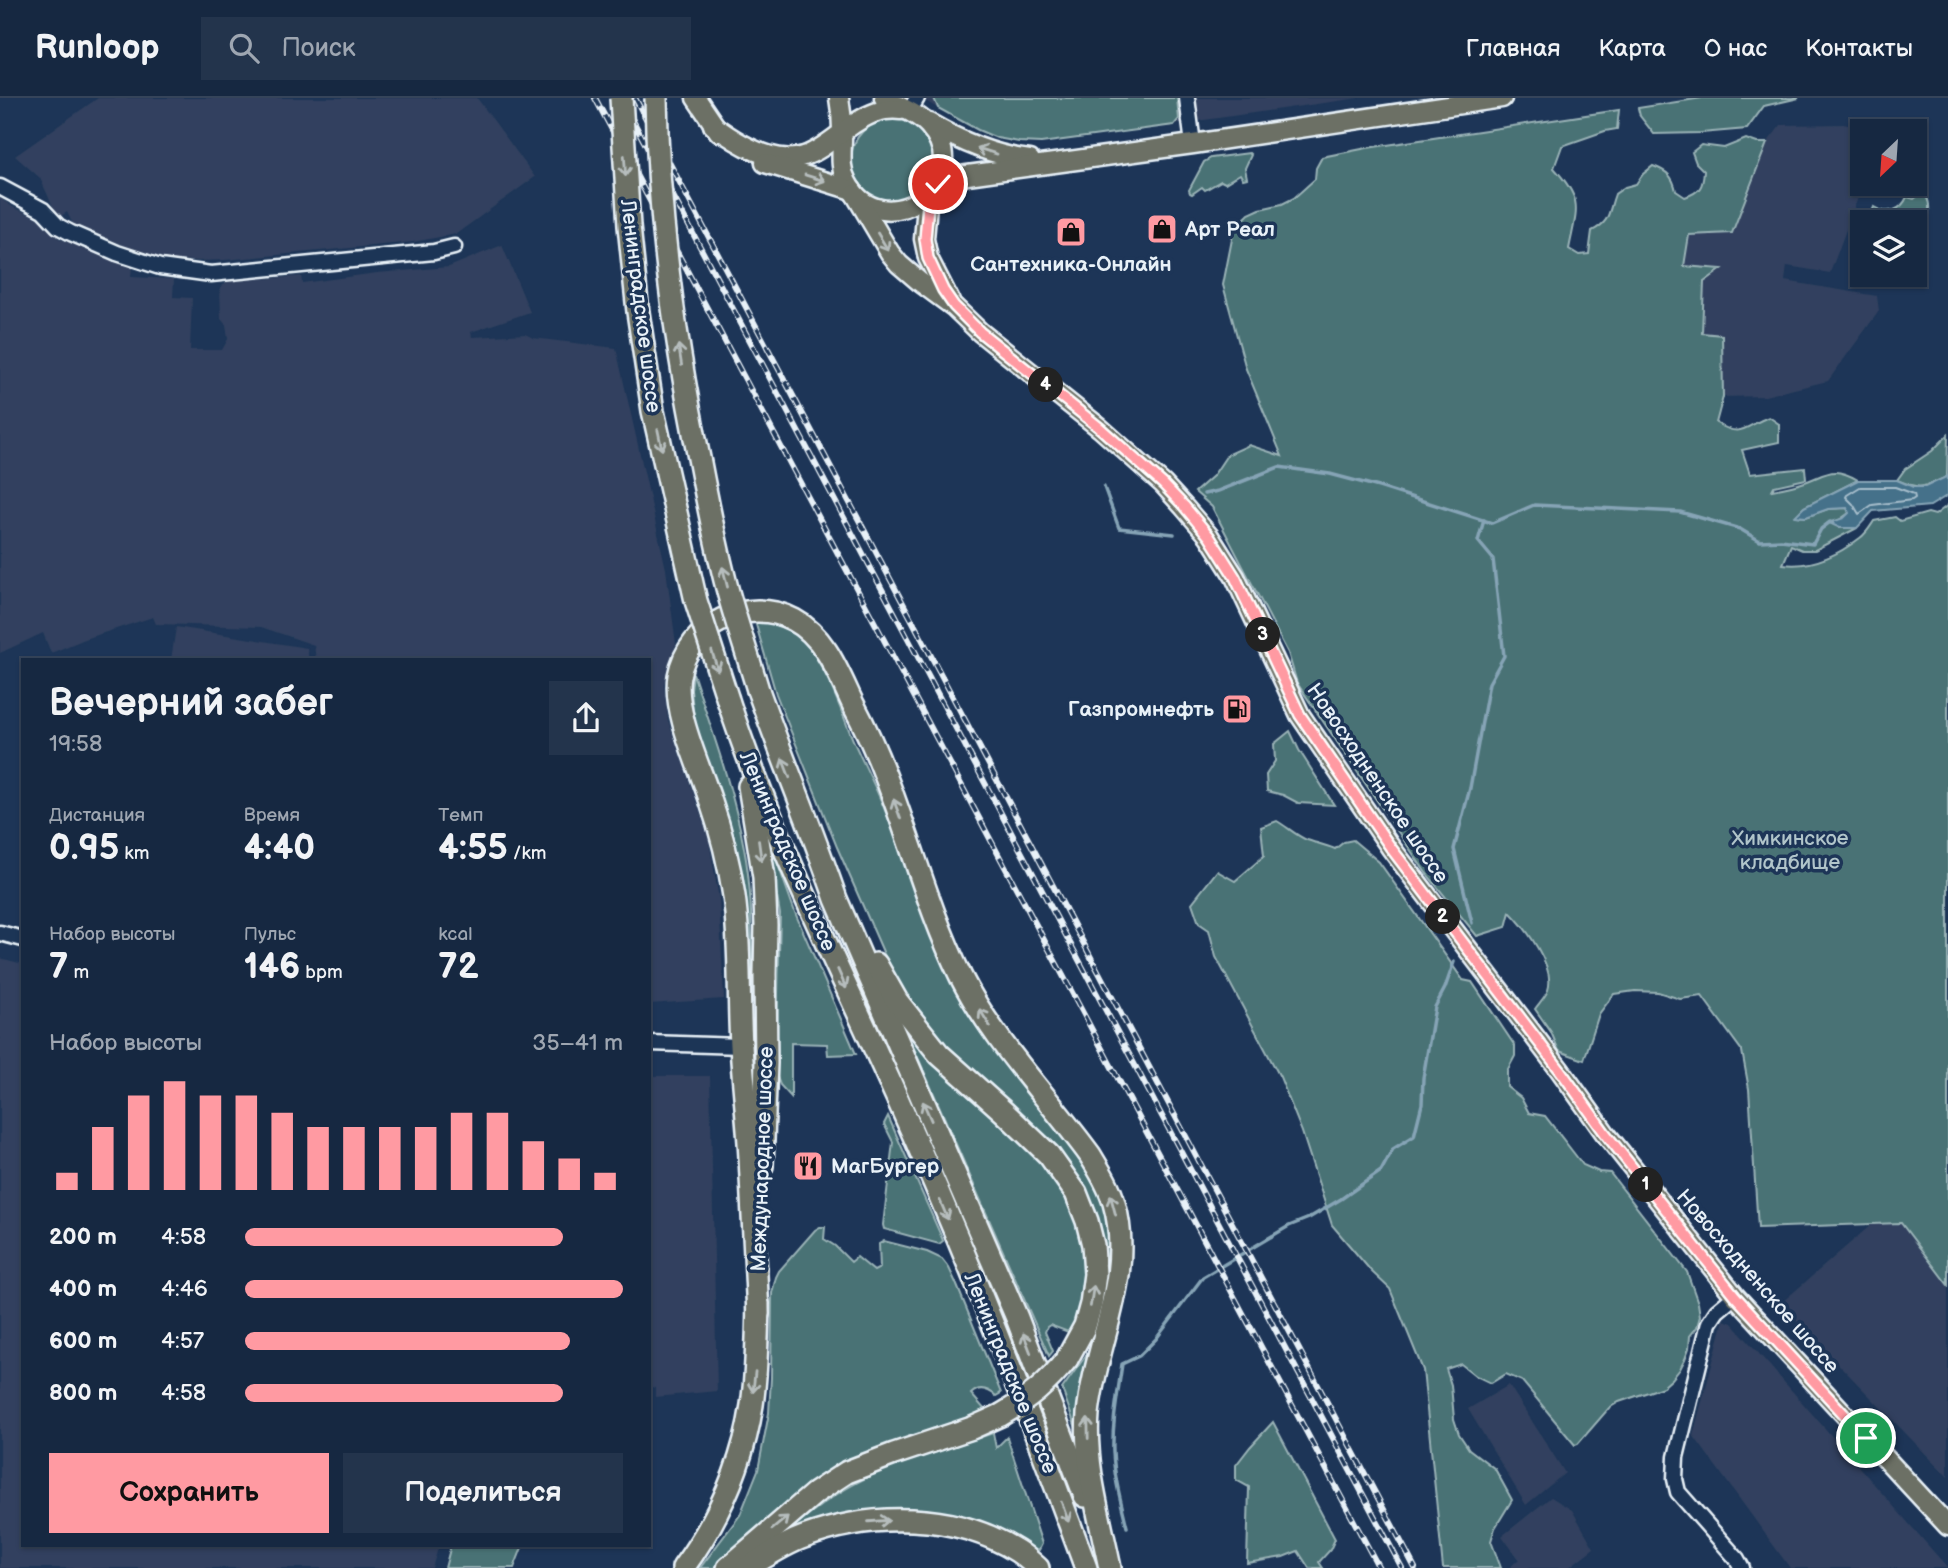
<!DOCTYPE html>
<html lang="ru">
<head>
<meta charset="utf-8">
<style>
  body { margin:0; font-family:"Balsamiq Sans",sans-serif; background:#23344c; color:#f1f3f6; height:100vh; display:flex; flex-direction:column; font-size:26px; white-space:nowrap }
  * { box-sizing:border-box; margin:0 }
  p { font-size:23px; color:#9ea6b1 }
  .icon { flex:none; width:38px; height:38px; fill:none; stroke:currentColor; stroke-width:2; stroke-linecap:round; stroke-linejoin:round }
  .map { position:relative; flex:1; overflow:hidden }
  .drawer { position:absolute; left:21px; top:560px; width:630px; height:889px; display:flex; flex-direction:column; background:#162841; border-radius:0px; box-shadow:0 2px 5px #0004,0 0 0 2px #35445a }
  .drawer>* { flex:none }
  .needle { width:46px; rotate:205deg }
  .fabs { position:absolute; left:1850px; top:21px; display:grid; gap:14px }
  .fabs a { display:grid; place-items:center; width:77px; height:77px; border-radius:0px; background:#162841; box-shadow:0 2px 5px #0004,0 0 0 2px #35445a; font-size:35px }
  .pin { position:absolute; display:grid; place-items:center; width:60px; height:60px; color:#fff; margin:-30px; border:4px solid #fff; border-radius:50%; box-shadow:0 2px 7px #0007 }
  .km { position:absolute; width:35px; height:35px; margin:-18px; border-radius:50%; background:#222; color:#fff; font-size:19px; line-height:35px; text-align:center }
  .round { display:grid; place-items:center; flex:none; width:74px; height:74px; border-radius:0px; background:#23344c }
  .head { display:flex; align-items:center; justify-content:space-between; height:119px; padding:0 28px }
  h1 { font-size:38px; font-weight:600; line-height:52px }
  .metrics { display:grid; grid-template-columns:repeat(3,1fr); gap:10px; height:119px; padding:7px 28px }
  .metrics div { display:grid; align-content:center }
  .metrics b { font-size:35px; font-weight:600 }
  .metrics small { font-size:19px; font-weight:400 }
  .metrics p { font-size:19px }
  .chart { height:196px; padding:14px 28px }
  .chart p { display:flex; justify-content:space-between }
  .chart svg { width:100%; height:126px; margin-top:7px; stroke:#ff9aa2; stroke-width:6 }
  .action { display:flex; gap:14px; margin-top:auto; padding:14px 28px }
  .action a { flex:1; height:80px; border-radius:0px; background:#ff9aa2; color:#111; font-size:28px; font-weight:600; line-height:80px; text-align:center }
  .action a+a { background:#23344c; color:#f1f3f6 }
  ul { padding:0 28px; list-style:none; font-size:23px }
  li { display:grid; grid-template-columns:112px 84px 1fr; align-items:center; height:52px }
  li i { height:18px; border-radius:9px; background:#ff9aa2 }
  header { display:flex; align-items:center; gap:42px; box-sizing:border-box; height:98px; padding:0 35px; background:#162841; border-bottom:2px solid #35445a }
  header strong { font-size:33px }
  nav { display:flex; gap:38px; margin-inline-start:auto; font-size:24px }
  .search { width:490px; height:63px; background:#23344c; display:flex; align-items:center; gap:18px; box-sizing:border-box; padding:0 24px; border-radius:0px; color:#9ea6b1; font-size:26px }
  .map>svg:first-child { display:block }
</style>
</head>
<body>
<header>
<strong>Runloop</strong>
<div class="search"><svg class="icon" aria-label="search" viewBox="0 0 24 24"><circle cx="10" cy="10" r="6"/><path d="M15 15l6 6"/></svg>Поиск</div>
<nav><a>Главная</a><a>Карта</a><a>О нас</a><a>Контакты</a></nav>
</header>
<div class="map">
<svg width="1948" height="1470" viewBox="0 0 1948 1470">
  <rect width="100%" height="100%" fill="#1d3557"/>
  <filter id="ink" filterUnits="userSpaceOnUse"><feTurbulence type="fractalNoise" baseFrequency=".0143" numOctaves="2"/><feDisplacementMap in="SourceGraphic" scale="14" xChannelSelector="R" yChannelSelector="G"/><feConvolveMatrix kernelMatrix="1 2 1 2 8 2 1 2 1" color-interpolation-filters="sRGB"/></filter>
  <g filter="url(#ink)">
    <g fill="#31415e">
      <polygon points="98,0 477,0 535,79 456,136 413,144 225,162 199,163 166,162 119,149 75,131 67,114 58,120 40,80 15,58"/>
      <polygon points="920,0 1359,0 1041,45 1019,44 997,40 963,25"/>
      <polygon points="1843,26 1876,33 1862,33 1863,86 1830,175 1787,168 1785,183 1877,198 1879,213 1828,283 1765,298 1723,299 1722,237 1702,235 1704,184 1721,171 1684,168 1689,137 1732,135 1767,45 1781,27"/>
      <polygon points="0,100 13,109 38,120 60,141 85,148 132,168 131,179 174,181 173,199 192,200 190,252 222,252 228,241 226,227 221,221 220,190 227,183 301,178 302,185 377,175 449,169 502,147 530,214 471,234 472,239 525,236 533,240 616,250 666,471 676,546 664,586 668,622 708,737 719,801 724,901 649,906 649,562 316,562 314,547 261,529 156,526 153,519 85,541 51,555 43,535 0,555"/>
      <polygon points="176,529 307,550 309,562 171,562"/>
      <polygon points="0,860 23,866 23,1447 439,1447 432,1470 0,1470"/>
      <polygon points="649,978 710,978 717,1293 655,1299 655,1290 649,1288"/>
      <polygon points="1902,1125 1948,1187 1948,1379 1780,1206 1872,1126"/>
      <polygon points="1724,1222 1732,1225 1948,1470 1790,1470 1693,1337"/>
      <polygon points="1509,1287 1565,1375 1526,1407 1468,1311"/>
      <polygon points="1551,1399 1572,1412 1594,1450 1568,1470 1509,1470 1519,1461 1502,1438"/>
    </g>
    <g fill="#4a7275" stroke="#99b2b6" stroke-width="2">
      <polygon points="934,0 1177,0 1179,21 1174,27 1041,45 1019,44 997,40 978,32 938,10"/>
      <polygon points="1702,0 1799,0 1764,8 1747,31 1701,35 1654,36 1640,18 1638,10"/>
      <path d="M1619,12L1617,31L1605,33L1562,48L1554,70C1584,103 1577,110 1569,151L1579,157L1589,156L1592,133C1611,123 1608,115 1615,96L1625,89L1636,86L1643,76L1653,68C1667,73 1673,78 1676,93L1685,99C1700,94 1703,89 1704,73L1696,65L1692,54L1701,47L1724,50L1746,41L1757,45H1767L1732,135L1689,137L1684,168L1722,171L1704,184L1702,235L1722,237L1723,299L1716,325C1743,341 1744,328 1769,319L1779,326V344L1742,352L1750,376L1805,370L1806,381L1774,388L1772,392C1783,390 1794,388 1805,384C1829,375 1833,368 1858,382L1804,409L1796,418L1806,419L1828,411L1847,410L1849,415L1838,423L1840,430H1857L1815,452H1802L1791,447L1783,466C1811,470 1838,457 1860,440C1866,436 1870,429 1874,423L1895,419L1900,423L1928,415L1935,417L1948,407V1187L1901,1125L1758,1130L1749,991L1742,953L1702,898L1680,901L1658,894L1635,893L1614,896L1599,916L1584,962L1559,953L1551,934L1535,911C1539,905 1546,898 1548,892C1556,869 1525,829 1510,814L1506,829L1477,838L1426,775L1297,585L1288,555L1212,409L1195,394L1213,378L1227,357L1249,347L1282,358L1246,271L1223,187L1234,131L1249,116L1260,111L1282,106L1294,100L1315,81L1316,70L1322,59L1367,50Z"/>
      <circle cx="892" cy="62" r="41"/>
      <polygon points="1249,55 1251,57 1245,70 1247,80 1243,81 1240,76 1225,85 1221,83 1205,92 1202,89 1192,96 1190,95 1189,92 1204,64 1211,60"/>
      <path d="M1923,94C1938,109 1922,136 1915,152L1914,124H1871L1872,114L1874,109C1888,117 1901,113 1907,99L1914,101Z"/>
      <path d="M1948,337L1947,379C1921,389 1924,393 1897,382L1905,371L1932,353Z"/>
      <path d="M755,523C779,524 800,536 813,555C831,582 841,613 853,642C863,665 875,687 884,710C912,779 933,856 973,920C989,945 1007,970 1026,993C1053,1024 1093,1065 1104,1106C1111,1132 1109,1158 1108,1185L1103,1140L1096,1113L1084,1088L1069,1065L1048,1041L1013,1011L942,946L913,909L891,872L837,749L776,596Z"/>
      <path d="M693,575C712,633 733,690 744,750C754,801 751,854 753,905H746L693,612L691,592Z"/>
      <polygon points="1290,633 1299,652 1334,707 1298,705 1283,697 1267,693 1266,677 1275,663 1274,646"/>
      <path d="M1277,723C1286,728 1298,739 1307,742C1316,745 1325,747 1335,751L1344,744L1353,742L1379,764L1463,882L1472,884L1515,948V958L1507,973V989L1521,1000L1529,1015L1545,1018L1583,1067L1599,1074L1610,1075L1687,1174L1698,1205L1700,1218L1697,1229L1690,1238L1689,1250L1685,1261L1680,1271L1672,1281L1663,1289L1619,1304L1609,1310L1578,1346L1575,1347L1522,1283L1506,1276L1491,1285L1476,1278L1461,1266L1446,1271L1451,1287L1454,1321L1459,1336L1469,1351L1495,1371L1512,1402L1495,1430L1491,1443L1501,1470H1443L1423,1272L1390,1191L1371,1173L1332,1127L1302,1034L1280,979L1216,859L1209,832L1199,825L1192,805L1217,773L1235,783L1264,758L1261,729Z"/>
      <polygon points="768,746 772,750 796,817 856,956 828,957 827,946 791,945 791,999 780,987 776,976 780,816"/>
      <path d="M905,930C925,953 945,975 968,996C991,1018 1017,1038 1039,1062C1084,1111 1097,1173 1071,1235L1050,1227L1047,1229L1045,1234L1053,1253L1049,1258Z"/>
      <polygon points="888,1018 942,1140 943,1143 939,1146 884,1131 883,1127 893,1044 884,1026"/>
      <path d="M820,1129H825L824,1141L835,1148L851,1164L857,1159L874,1173L880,1170L879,1146L884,1143L927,1154L942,1161L949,1170L956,1185L1001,1295L996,1298C988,1291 979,1288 971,1296L986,1313C948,1329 908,1339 870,1354C860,1358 849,1361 840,1366C794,1392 756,1433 718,1470H700L740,1417L758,1372L769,1315L771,1280L772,1195L776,1179L779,1173L815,1132Z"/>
      <polygon points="1098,1233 1078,1336 1062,1291 1089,1253"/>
      <polygon points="1273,1324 1335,1441 1330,1452 1319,1464 1323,1470 1309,1470 1298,1453 1283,1459 1247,1465 1249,1389 1236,1382 1236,1367 1250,1349"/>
      <path d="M993,1335L996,1350L1007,1339L1042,1446L1039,1452L1032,1455L967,1423L777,1442C802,1422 827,1400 856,1385C898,1363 947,1351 993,1335Z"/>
      <polygon points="451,1447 523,1447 514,1470 445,1470"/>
    </g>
    <polygon fill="#45718a" stroke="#86a4b6" stroke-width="2" points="1948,378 1948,397 1930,408 1873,413 1857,430 1840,430 1829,425 1844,420 1849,415 1847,410 1828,411 1806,419 1795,418 1804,409 1858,382 1897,382 1913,389 1925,389"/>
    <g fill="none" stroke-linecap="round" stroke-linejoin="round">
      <polygon stroke="#a7becc" stroke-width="2" points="1860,389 1895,389 1914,396 1915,400 1912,402 1872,407 1859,416 1853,406 1846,399 1847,397"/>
      <g stroke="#86a4b6" stroke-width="3.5">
        <polyline points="1104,389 1119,430 1174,436"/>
        <polyline points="1204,396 1218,393 1279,369 1330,376 1379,389 1492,425 1534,407 1680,414 1740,431 1760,443 1781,442 1813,446 1821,431 1830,424 1833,425"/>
        <polyline points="1472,825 1454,751 1470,690 1489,585 1504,558 1493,461 1478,443 1484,422"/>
        <path d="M1127,1429C1121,1404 1114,1379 1113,1353C1112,1324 1118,1295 1122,1266L1139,1258L1156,1241L1203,1179L1289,1128L1309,1120L1341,1101L1381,1073L1393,1051L1414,1038L1422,1006L1423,980L1435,909L1445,890L1454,864"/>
      </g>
      <g stroke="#e8f1f8" stroke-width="19">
        <g id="minor">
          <polyline points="1187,0 1193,46"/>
          <polyline points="909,14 917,0"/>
          <polyline points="0,89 43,112 58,128 71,135 117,155 160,169 211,176 434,154 454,149"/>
          <polyline points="0,835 23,841"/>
          <polyline points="649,945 741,948"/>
          <polyline points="1735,1198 1717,1213 1709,1225 1676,1359 1675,1381 1678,1394 1737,1461 1742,1470"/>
        </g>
      </g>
      <g stroke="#e8f1f8" stroke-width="23">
        <g id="major">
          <polyline points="696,0 719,34"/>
          <path d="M839,0C841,11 842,21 842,32C843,50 838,68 847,84C881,150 979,84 929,28C918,15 899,9 884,0"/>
          <path d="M929,25C961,44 993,58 1030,62"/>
          <path d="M713,27C737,45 773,68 804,58C821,53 840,35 855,25C871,15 882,10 901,12"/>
          <polyline points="765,65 852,92"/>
          <polyline points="934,88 944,82 953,79 1193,46 1502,0"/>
          <polyline points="855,96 890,155 899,166 920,184 954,209 980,234 1100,330 1163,386 1184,409 1209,438 1235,479 1300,617 1391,750 1560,972 1605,1035 1735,1198 1948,1428"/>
          <polyline points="928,96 924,141 928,160 950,203"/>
        </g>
      </g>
      <g stroke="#e8f1f8" stroke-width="26">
        <g id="highway">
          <path d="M758,592C783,662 812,731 836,801L1017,1220L1085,1398"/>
          <path d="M728,602C773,740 839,870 898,1002C967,1156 1028,1312 1086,1470"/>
          <polyline points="749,688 764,779 766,827 765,876 766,965 762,1068"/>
          <polyline points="876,866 897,903 939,956 1004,1014 1049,1057 1076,1095 1087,1123 1093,1147 1095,1176 1091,1206 1085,1228 1067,1261"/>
          <path d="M758,1216C755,1164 753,1112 750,1060C748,1022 743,985 741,947C738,897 741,847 734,798C729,764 721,733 710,701C699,667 673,613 679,578C688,527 747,497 794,522C826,539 839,577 854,608C900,694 918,791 961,879C994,944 1047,998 1090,1057C1099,1072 1109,1087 1114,1105C1135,1177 1095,1245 1088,1316C1084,1367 1100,1420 1110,1470"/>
          <path d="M683,1470C718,1422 743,1366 752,1307C757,1273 757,1239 758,1205"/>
          <polyline points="728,1470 815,1395 847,1374 894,1356 972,1330 1001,1317"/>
          <path d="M747,1470C765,1459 784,1446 804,1439C871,1414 955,1414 1017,1453C1025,1458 1031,1464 1038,1470"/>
        </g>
      </g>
      <use href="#minor" stroke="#1d3557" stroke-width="14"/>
      <use href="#major" stroke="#6c7065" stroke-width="18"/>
      <use href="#highway" stroke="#6c7065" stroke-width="21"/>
      <g stroke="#e8f1f8" stroke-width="6">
        <g id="rail">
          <polyline points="595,0 1379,1470"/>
          <polyline points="621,0 1402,1470"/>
          <polyline points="635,0 1415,1470"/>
        </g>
      </g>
      <use href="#rail" stroke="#1d3557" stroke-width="3.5" stroke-dasharray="10" stroke-linecap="butt"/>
      <g stroke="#e8f1f8" stroke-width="26" stroke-linecap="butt">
        <g id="highway-bridge">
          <polyline points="621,0 629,128 638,214 653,313 696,503 728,602"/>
          <path d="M656,0C658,122 675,245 700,365C708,407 716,448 727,490C736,524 748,558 758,592"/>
          <path d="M1001,1317C1029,1301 1047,1286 1067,1261"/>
        </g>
      </g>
      <use href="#highway-bridge" stroke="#6c7065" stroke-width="21"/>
    </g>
    <defs><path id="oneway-shaft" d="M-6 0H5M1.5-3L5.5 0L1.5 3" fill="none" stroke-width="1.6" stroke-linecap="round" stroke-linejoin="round" transform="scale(1.75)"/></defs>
    <g stroke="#b6bdbd">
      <use href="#oneway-shaft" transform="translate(987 53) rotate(-163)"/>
      <use href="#oneway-shaft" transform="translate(625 68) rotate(86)"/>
      <use href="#oneway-shaft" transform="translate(815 80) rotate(17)"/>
      <use href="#oneway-shaft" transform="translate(883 144) rotate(58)"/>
      <use href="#oneway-shaft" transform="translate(680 257) rotate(-99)"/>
      <use href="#oneway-shaft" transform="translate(660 342) rotate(78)"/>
      <use href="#oneway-shaft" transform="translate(725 479) rotate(-104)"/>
      <use href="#oneway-shaft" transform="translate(715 563) rotate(72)"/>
      <use href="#oneway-shaft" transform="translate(786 670) rotate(-111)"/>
      <use href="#oneway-shaft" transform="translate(897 711) rotate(-110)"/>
      <use href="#oneway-shaft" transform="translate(760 753) rotate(82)"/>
      <use href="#oneway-shaft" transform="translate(842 881) rotate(66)"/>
      <use href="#oneway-shaft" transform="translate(985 920) rotate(-122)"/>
      <use href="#oneway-shaft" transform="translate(927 1013) rotate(-114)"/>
      <use href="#oneway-shaft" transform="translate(1113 1107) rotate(-105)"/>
      <use href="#oneway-shaft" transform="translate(944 1112) rotate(67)"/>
      <use href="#oneway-shaft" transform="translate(1092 1198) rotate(-81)"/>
      <use href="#oneway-shaft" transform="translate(1027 1245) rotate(-111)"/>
      <use href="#oneway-shaft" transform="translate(754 1284) rotate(96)"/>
      <use href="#oneway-shaft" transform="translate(1088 1330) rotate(-91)"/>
      <use href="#oneway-shaft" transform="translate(1065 1414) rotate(70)"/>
      <use href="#oneway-shaft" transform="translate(879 1423) rotate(-4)"/>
      <use href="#oneway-shaft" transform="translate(780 1425) rotate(-40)"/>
    </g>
  </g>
  <g fill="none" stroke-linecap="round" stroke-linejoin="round" filter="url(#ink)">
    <g stroke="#fff" stroke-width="14">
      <polyline id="route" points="938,86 929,96 925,141 928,160 943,192 954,208 980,234 1100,330 1163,386 1184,408 1209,438 1235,479 1300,617 1391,750 1560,972 1605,1035 1706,1162 1735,1198 1866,1340"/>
    </g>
    <use href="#route" stroke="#ff9aa2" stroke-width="9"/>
  </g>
  <defs>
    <g id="shop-square" transform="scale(1.575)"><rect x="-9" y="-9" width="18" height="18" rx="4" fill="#ff9aa2" stroke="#1d3557"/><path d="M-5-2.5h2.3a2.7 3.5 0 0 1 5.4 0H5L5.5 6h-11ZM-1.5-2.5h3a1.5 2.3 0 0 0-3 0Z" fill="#111"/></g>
    <g id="fuel-square" transform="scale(1.575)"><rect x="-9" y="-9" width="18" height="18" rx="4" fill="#ff9aa2" stroke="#1d3557"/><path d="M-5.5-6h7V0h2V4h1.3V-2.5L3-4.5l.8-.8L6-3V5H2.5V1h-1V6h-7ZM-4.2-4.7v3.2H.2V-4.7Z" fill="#111"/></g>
    <g id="restaurant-square" transform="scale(1.575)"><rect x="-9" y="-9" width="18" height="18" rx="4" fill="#ff9aa2" stroke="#1d3557"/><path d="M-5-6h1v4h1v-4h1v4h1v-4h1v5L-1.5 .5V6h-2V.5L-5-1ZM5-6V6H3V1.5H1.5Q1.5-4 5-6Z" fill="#111"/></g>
  </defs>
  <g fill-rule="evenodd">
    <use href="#shop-square" x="1162" y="131"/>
    <use href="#shop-square" x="1071" y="134"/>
    <use href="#fuel-square" x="1237" y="611"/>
    <use href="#restaurant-square" x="808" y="1068"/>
  </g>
  <g text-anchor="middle" stroke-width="7" stroke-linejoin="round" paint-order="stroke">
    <g font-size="21" font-weight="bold" fill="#e8f1f8" stroke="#1d3557" text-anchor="start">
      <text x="1185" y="138">Арт Реал</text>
      <text x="1071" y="173" text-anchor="middle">Сантехника-Онлайн</text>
      <text x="1214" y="618" text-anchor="end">Газпромнефть</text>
      <text x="831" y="1075">МагБургер</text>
    </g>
    <g font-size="21" fill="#e8f1f8" stroke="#1d3557">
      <text transform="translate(641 208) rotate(83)" y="7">Ленинградское шоссе</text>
      <text transform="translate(1378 685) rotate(56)" y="7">Новосходненское шоссе</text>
      <text transform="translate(788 753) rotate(67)" y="7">Ленинградское шоссе</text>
      <text transform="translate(762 1061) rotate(-88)" y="7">Международное шоссе</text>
      <text transform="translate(1758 1183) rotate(49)" y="7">Новосходненское шоссе</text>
      <text transform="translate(1011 1275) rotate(68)" y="7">Ленинградское шоссе</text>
    </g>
    <g font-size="21" fill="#b1c5ca" stroke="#1d3557">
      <text x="1790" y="747">Химкинское<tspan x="1790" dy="24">кладбище</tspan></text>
    </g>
  </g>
</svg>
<div class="fabs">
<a><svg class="needle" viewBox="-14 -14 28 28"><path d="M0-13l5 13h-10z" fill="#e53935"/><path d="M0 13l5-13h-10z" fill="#9ea6b1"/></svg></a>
<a><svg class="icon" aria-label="layers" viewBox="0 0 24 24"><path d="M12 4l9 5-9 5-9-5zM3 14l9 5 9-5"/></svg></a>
</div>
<div class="pin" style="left:1866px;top:1340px;background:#1e9e55"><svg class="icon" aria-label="arrive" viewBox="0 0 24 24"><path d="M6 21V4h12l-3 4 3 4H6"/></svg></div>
<div class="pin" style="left:938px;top:86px;background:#d93025"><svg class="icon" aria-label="check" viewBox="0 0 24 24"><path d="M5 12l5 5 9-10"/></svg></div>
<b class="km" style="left:1646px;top:1087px">1</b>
<b class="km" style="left:1443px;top:819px">2</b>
<b class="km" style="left:1263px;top:537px">3</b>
<b class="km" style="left:1046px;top:287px">4</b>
<section class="drawer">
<div class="head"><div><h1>Вечерний забег</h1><p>19:58</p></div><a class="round"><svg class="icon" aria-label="share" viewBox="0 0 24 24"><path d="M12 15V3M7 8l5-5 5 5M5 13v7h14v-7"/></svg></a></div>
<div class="metrics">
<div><p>Дистанция</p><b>0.95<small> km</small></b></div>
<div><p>Время</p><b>4:40</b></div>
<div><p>Темп</p><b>4:55<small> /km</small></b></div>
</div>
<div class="metrics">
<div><p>Набор высоты</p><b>7<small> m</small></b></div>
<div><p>Пульс</p><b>146<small> bpm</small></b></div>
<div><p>kcal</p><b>72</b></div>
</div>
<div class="chart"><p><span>Набор высоты</span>35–41 m</p>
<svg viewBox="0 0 160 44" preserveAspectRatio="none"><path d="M5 44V38M15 44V22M25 44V11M35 44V6M45 44V11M55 44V11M65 44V17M75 44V22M85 44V22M95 44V22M105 44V22M115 44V17M125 44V17M135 44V27M145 44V33M155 44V38"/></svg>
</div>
<ul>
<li><b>200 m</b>4:58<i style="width:84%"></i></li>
<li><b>400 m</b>4:46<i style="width:100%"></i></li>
<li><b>600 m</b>4:57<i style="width:86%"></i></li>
<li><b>800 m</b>4:58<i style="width:84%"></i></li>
</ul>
<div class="action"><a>Сохранить</a><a>Поделиться</a></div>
</section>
</div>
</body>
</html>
